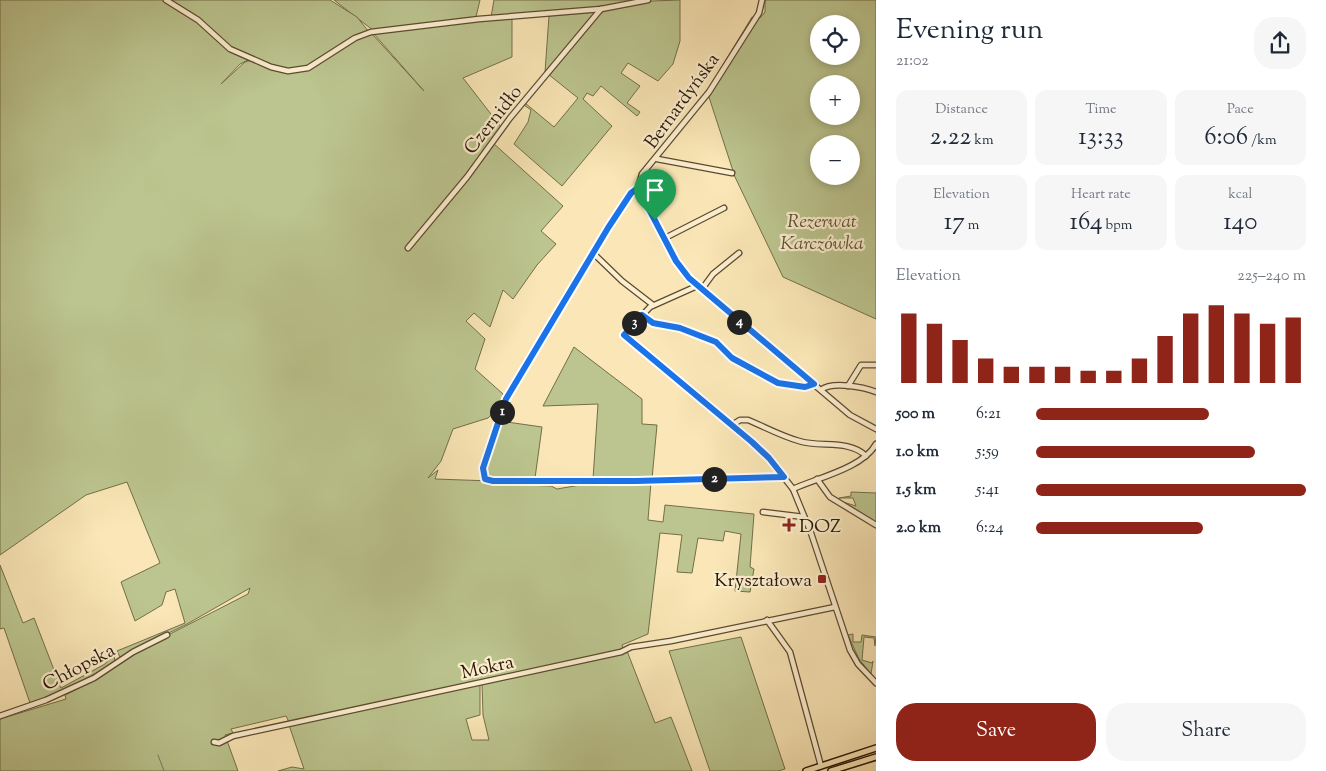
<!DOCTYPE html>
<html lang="en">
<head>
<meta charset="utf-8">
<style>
  body { margin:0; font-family:"Sorts Mill Goudy",serif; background:#f6f6f7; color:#1f2937; height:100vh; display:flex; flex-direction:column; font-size:19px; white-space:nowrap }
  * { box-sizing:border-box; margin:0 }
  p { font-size:16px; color:#747a83 }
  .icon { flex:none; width:28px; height:28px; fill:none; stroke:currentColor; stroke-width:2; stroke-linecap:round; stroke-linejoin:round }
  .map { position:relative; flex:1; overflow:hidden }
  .panel { display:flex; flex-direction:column; background:#fff; width:450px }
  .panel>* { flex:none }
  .buttons { position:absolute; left:810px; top:15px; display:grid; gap:10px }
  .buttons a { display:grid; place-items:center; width:50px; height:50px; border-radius:50%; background:#fff; box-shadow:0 2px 8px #0003; font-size:25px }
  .pin { position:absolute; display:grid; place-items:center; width:42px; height:42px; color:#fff; margin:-51px -21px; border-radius:50% 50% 50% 0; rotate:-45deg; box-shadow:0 0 5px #0007 }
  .pin .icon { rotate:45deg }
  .km { position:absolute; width:25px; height:25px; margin:-12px; border-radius:50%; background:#222; color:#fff; font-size:14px; line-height:25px; text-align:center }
  .round { display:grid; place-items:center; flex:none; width:52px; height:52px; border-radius:20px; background:#f6f6f7 }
  .headline { display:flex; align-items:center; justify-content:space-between; height:85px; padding:0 20px }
  h1 { font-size:28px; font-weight:600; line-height:38px }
  .stats { display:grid; grid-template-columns:repeat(3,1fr); gap:8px; height:85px; padding:5px 20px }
  .stats div { display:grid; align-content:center; border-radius:12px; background:#f6f6f7; text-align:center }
  .stats b { font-size:25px; font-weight:600 }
  .stats small { font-size:14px; font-weight:400 }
  .stats p { font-size:14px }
  .chart { height:140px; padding:10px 20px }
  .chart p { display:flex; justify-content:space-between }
  .chart svg { width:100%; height:90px; margin-top:5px; stroke:#8f2418; stroke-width:6 }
  .button { display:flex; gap:10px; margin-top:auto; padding:10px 20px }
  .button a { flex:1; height:58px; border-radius:20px; background:#8f2418; color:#fff; font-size:20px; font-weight:600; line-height:58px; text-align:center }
  .button a+a { background:#f6f6f7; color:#1f2937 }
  ul { padding:0 20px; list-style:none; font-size:16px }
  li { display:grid; grid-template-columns:80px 60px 1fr; align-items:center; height:38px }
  li i { height:12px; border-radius:6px; background:#8f2418 }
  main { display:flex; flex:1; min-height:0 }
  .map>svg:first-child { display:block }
</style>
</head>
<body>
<main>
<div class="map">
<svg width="876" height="771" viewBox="0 0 876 771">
  <rect width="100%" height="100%" fill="#fae6b6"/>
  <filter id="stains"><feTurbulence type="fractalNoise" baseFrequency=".004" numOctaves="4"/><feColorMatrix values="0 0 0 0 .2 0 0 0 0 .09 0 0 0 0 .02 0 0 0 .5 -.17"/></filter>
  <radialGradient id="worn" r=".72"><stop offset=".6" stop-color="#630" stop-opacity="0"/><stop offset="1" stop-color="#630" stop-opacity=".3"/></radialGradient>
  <g fill="#bcc58f" stroke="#726e48" fill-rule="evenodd">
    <polygon points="0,0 163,0 197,21 221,43 250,59 240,64 221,84 245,62 252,60 275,69 299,71 356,39 372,34 424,91 374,34 429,27 374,31 334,0 480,0 475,21 512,19 512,57 463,78 501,127 449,197 493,143 563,206 541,231 556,244 537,265 513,299 503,290 490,327 474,313 466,321 485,339 475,369 503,394 503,404 488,418 453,429 441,461 428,478 438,470 435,479 520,482 521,485 551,486 557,489 592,483 651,482 648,520 663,522 665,505 754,514 750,567 754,569 750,592 735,591 741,534 725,531 723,541 698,538 692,573 677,572 682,535 660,533 648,634 622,645 624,650 289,722 286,716 231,729 233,733 225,735 238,771 0,771 0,719 66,699 65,695 93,681 133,653 248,594 250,588 187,624 120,657 117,651 185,623 175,589 166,592 162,605 135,621 121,582 160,563 127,482 86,495 0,555"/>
    <polygon points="169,0 330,0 357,17 369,32 308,67 292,69 282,68 253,58 226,44 205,23"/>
    <polygon points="494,0 642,0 598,8 491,17"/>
    <polygon points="680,0 680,41 673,64 658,81 628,63 621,73 640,86 627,103 640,112 637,116 601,86 593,96 587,93 583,99 612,126 562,186 514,144 528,122 531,110 524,105 507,125 525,103 554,127 578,98 548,74 601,11 651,1"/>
    <path d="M765,0H876V319L783,277L735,177L707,91L752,17L760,18L765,12ZM819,24H851V56H819ZM819,84H851V116H819ZM819,144H851V176H819Z"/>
    <polygon points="596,12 545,72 549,16"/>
    <polygon points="574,347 642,399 642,424 657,425 652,479 593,479 598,404 543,406"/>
    <polygon points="500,421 542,427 535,478 494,479 487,475 487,466"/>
    <polygon points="851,492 876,493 876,523 840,501 856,506 853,498 839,498 851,496"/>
    <polygon points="0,565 23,623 34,618 61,688 105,664 114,653 115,663 54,696 30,703 4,628 0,629"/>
    <polygon points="853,634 853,642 861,642 862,635 876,637 875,646 874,638 864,637 862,660 872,663 873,661 871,674 859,659 848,635"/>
    <polygon points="741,637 785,769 778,771 710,771 669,651"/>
    <polygon points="627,651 655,723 671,717 692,771 278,771 292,767 304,769 289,725 480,684 480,715 466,719 472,740 489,740 483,715 482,684"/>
  </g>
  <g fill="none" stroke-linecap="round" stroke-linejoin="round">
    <polyline stroke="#707c66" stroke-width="1" points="158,755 164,771"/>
    <g stroke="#5d4a2f" stroke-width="7">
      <g id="minor">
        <polyline points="166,0 198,20 230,49 271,67 288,71 308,68 355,38 371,32 479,19 601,9 648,0"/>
        <polyline points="762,0 759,13 709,92 642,174 638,188 631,193 609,227 506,399 483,468 485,479 493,481 636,481 784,477"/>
        <polyline points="657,159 732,173"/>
        <polyline points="638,188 678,263 693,282 850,415 876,429"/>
        <polyline points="665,238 724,208"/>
        <polyline points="408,248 467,177 510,118 601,9"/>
        <polyline points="594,254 622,281 653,305"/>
        <polyline points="697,286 650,307 624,335 752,442 769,458 793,489 811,533 850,650 858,664 876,683"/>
        <polyline points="702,289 713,274 739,253"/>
        <polyline points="641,315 653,323 680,328 716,342 732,358 778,383 805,387 813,384"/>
        <polyline points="848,386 861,365 876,365"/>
        <path d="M821,390C832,381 864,387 876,392"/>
        <path d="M732,425L740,420H748C765,427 781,436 799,441C820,448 849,439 866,456"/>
        <polyline points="817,479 830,497 876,525"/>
        <path d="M793,489C817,478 863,468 876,444"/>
        <polyline points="763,512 804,517"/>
        <polyline points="767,620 790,652 821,766"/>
        <polyline points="0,716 46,700 94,678 133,652 167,635"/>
        <polyline points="214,742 219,743 233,736 621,652 631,647 671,641 835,607"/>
      </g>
    </g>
    <g stroke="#291602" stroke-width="8">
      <g id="major">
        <polyline points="806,771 876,748"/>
        <polyline points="831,771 876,757"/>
      </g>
    </g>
    <use href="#minor" stroke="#fcefd0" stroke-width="4.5"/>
    <use href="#major" stroke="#fae6b6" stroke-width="5"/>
  </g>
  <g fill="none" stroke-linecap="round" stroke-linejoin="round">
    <g stroke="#fff" stroke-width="10">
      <polygon id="route" points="638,188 676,261 689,278 814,384 805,387 778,383 732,358 716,342 680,328 653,323 642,315 624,335 752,442 769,458 784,477 636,481 493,481 485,479 483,468 506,399 608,228 631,193"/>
    </g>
    <use href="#route" stroke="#1a73e8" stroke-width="6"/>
  </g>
  <g fill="#8f2418" stroke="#fcefd0" stroke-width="2">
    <path d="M786.5 517.5h5v5h5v5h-5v5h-5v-5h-5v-5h5z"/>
    <rect x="817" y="574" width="10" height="10" rx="2.5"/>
  </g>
  <g text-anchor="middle" stroke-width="4.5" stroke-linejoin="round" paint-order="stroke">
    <g font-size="19" fill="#291602" stroke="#fcefd0">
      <text transform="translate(681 100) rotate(-54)" y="7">Bernardyńska</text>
      <text transform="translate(492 119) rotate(-52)" y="7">Czernidło</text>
      <text transform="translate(78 666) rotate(-28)" y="7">Chłopska</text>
      <text transform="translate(487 666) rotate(-12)" y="7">Mokra</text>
    </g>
    <g font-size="19" font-style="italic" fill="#5c5333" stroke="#fcefd0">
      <text x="822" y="227">Rezerwat<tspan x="822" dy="22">Karczówka</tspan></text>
    </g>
    <g font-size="19" fill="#291602" stroke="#fcefd0" text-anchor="start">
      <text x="799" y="532">DOZ</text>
      <text x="812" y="586" text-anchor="end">Kryształowa</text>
    </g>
  </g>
  <rect width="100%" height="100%" filter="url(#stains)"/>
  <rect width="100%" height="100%" fill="url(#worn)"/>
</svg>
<div class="buttons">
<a><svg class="icon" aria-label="locate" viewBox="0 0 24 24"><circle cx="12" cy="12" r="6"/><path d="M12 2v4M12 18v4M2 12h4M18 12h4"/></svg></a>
<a>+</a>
<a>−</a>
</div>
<div class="pin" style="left:655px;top:220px;background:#1e9e55"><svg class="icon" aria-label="arrive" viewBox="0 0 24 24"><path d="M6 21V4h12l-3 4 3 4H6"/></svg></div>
<b class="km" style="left:502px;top:412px">1</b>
<b class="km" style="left:714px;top:479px">2</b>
<b class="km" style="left:634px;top:323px">3</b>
<b class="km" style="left:739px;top:322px">4</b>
</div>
<section class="panel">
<div class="headline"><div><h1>Evening run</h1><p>21:02</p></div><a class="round"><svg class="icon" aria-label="share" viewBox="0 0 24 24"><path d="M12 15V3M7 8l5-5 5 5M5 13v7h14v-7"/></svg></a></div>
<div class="stats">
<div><p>Distance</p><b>2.22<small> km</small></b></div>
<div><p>Time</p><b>13:33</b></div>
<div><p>Pace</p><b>6:06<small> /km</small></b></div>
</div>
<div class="stats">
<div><p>Elevation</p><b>17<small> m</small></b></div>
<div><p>Heart rate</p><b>164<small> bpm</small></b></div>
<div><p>kcal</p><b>140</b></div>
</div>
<div class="chart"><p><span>Elevation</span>225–240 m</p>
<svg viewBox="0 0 160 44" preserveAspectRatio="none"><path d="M5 44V10M15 44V15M25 44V23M35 44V32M45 44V36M55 44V36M65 44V36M75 44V38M85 44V38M95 44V32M105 44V21M115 44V10M125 44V6M135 44V10M145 44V15M155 44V12"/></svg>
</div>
<ul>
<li><b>500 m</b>6:21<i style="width:64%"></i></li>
<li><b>1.0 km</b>5:59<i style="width:81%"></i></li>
<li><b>1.5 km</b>5:41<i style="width:100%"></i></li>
<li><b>2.0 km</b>6:24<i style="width:62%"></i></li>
</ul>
<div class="button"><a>Save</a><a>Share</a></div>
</section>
</main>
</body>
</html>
